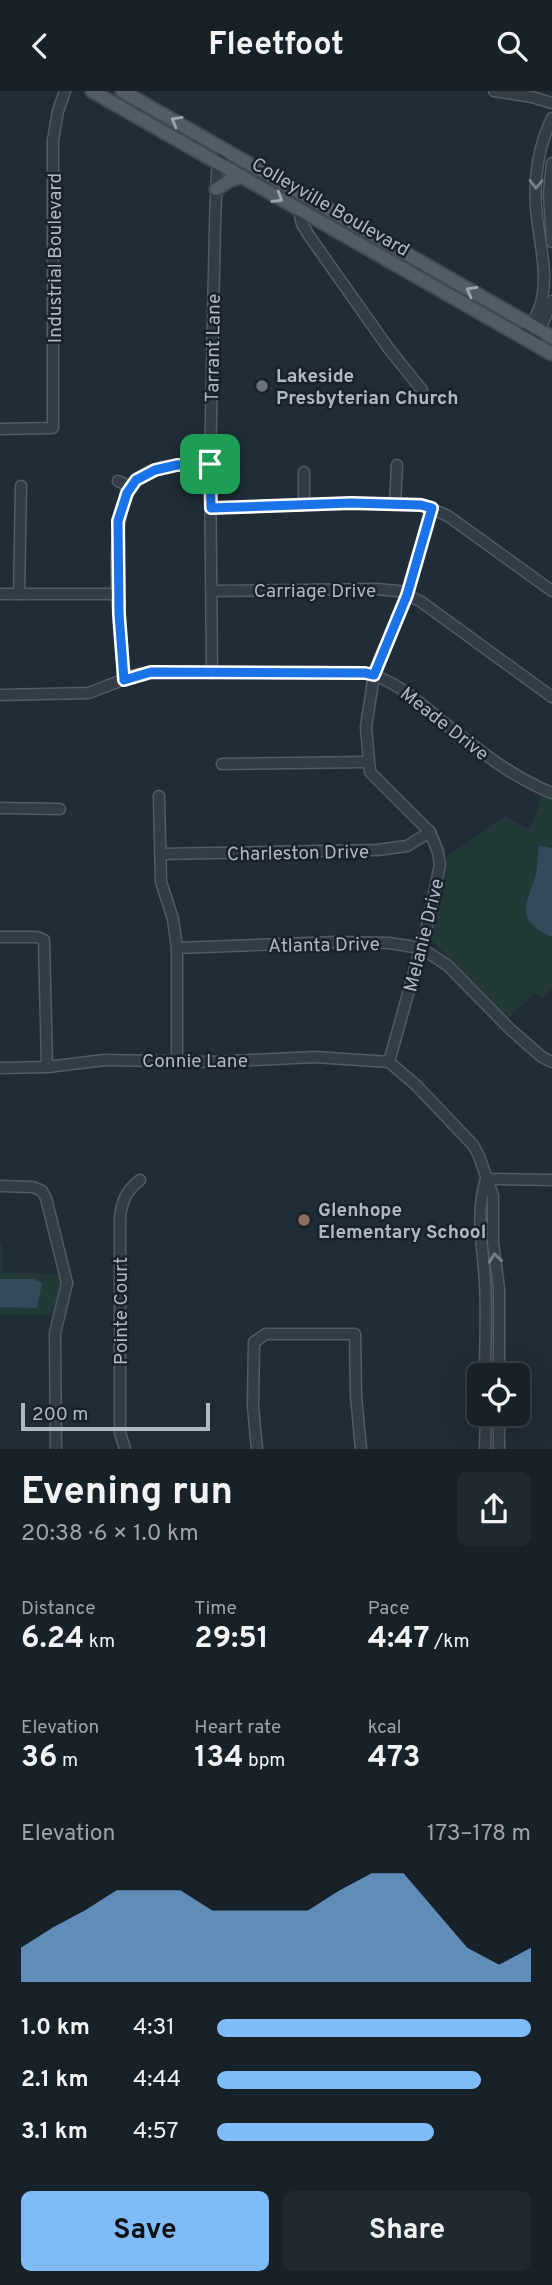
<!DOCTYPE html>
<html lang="en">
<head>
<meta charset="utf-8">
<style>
  body { margin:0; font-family:Overpass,sans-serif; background:#212930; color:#f1f3f6; height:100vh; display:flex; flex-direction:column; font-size:26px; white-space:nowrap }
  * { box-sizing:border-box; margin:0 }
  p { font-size:23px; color:#9fa3a8 }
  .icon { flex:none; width:38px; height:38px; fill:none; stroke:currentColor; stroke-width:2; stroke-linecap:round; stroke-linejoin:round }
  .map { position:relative; height:1358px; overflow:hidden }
  .sheet { display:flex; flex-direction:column; background:#182128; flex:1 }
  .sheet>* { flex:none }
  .tools { position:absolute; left:467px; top:1272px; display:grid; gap:14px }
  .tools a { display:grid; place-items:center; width:63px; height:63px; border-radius:10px; background:#182128; box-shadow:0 7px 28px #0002,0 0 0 2px #363e45; font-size:35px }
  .scale { position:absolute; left:21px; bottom:18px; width:189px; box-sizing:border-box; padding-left:7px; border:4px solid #adb8c3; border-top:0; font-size:19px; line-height:24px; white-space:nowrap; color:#adb8c3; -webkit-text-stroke:5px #19222b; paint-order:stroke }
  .pin { position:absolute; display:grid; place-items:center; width:60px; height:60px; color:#fff; margin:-30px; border-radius:14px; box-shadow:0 4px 10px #0006 }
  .round { display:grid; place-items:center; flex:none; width:74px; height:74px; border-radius:10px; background:#212930 }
  .head { display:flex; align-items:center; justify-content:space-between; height:119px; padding:0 21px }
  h1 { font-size:38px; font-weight:700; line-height:52px }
  .metrics { display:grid; grid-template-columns:repeat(3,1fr); gap:10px; height:119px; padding:7px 21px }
  .metrics div { display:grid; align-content:center }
  .metrics b { font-size:30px; font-weight:700 }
  .metrics small { font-size:19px; font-weight:400 }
  .metrics p { font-size:19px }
  .chart { height:196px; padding:14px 21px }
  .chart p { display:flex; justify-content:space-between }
  .chart svg { width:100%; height:126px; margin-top:7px; fill:#7fbbf6; opacity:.7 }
  .button { display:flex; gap:14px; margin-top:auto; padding:14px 21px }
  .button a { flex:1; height:80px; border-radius:10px; background:#7fbbf6; color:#111; font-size:28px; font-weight:700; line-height:80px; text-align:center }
  .button a+a { background:#212930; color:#f1f3f6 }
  ul { padding:0 21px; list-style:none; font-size:23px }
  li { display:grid; grid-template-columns:112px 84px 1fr; align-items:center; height:52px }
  li i { height:18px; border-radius:9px; background:#7fbbf6 }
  header { display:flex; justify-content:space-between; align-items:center; height:91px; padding:0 21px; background:#182128; font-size:32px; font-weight:700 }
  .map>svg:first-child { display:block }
</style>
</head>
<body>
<header><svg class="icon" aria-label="back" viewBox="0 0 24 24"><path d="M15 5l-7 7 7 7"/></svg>Fleetfoot<svg class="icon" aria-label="search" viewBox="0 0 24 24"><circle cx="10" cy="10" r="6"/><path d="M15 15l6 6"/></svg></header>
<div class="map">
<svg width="552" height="1358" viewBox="0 0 552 1358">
  <rect width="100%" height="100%" fill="#202c36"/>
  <g fill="#223938">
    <polygon points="541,702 552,705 552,897 542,908 535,902 509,927 431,849 446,789 447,765 505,725 529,738 538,718"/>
    <polygon points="0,1152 2,1152 2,1182 60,1183 60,1197 52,1224 0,1224"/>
  </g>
  <g fill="#334a5d">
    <path d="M539,755L552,757V846C514,828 526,816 536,783C538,774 537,764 539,755Z"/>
    <polygon points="0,1188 33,1188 42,1192 37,1217 0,1216"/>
  </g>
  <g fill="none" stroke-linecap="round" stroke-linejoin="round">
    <g stroke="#505b64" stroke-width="13">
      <g id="minor">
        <polyline points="494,0 532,6 552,12"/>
        <polyline points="552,72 549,102 552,151"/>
        <polyline points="299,120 302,133 310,146 389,258 422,299"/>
        <path d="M523,247C528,238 535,228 539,218C551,186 538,149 536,116C534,86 539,54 552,27"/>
        <polyline points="534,253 552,210"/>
        <polyline points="0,338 53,337 53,49 58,20 65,0"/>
        <polyline points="304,381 304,414"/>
        <polyline points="118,390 131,396"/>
        <polyline points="395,413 397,374"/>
        <polyline points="211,417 351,412 421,413 448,425 552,500"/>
        <polyline points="212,500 376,498 399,500 420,510 552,606"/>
        <polyline points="0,503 118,503"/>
        <polyline points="19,503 21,395"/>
        <polyline points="212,582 210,373 215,133 217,80 225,59"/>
        <path d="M124,589C120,545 104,419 137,389C156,371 186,374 210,373"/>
        <path d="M0,604L89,602L135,584L151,581L365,582C396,589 419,611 443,631C479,659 510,685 552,702"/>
        <polyline points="222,673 367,671"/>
        <polyline points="159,705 161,791 173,828 177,857 177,970"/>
        <polyline points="0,717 60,718"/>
        <polyline points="160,763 377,759 407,755 430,741"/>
        <polyline points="0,846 37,846 44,849 47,976"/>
        <polyline points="177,857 335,851 389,852 421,857 447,874 511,939 542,966 552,971"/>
        <polyline points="389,971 428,831 440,774 438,761 430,741 370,681 366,636 374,584 407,504 432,417"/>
        <polyline points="389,971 416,994 473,1054 479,1065 493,1105 493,1152 499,1197 499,1284"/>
        <polyline points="0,977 47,976 105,969 212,971 315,966 389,971"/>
        <polyline points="486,1088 552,1089"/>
        <polyline points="0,1095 33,1096 42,1100 46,1107 67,1192 55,1242 56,1358"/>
        <path d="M485,1284C485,1254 487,1222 485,1191C483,1156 475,1123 486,1088"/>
        <polyline points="499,1323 499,1358"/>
        <path d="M125,1358L120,1342V1126C122,1109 127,1099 140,1089"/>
        <polyline points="257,1358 253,1316 254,1251 266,1243 355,1243 356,1305 361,1358"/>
        <polyline points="485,1358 486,1323"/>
      </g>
    </g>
    <g stroke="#3f4953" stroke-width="16">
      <g id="major">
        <polyline points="92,0 552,263"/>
        <polyline points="122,0 552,246"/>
        <polyline points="216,98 229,90 242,85"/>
      </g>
    </g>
    <use href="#minor" stroke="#333d46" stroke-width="10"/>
    <use href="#major" stroke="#515c67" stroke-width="12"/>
  </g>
  <defs><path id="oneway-chevron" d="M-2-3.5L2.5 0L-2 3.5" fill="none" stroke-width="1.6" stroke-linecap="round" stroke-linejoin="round" transform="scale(1.75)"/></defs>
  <g stroke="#9ba6b1">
    <use href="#oneway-chevron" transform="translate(176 30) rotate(-150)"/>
    <use href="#oneway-chevron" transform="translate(278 107) rotate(31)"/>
    <use href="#oneway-chevron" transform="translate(471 200) rotate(-151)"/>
  </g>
  <g stroke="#76818b">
    <use href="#oneway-chevron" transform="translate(536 93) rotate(91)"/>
    <use href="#oneway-chevron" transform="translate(495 1167) rotate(-97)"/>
  </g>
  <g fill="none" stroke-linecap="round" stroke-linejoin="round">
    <g stroke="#fff" stroke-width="14">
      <polygon id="route" points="210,373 211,417 351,412 421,414 432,417 407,504 374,584 365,582 151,581 124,589 119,523 118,430 127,402 136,389 155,379 177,374"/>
    </g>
    <use href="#route" stroke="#1a73e8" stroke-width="9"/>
  </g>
  <circle fill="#6b7280" stroke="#19222b" stroke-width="2.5" cx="262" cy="295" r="7"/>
  <circle fill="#8d6e63" stroke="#19222b" stroke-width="2.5" cx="304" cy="1129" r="7"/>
  <g text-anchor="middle" stroke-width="5" stroke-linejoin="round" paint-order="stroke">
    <g font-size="19" fill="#adb8c3" stroke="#19222b">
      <text transform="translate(331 115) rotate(30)" y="7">Colleyville Boulevard</text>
      <text transform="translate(54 167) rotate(-90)" y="7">Industrial Boulevard</text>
      <text transform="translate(212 257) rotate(-89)" y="7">Tarrant Lane</text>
      <text x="315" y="506">Carriage Drive</text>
      <text transform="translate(445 632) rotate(38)" y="7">Meade Drive</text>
      <text transform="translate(298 761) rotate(-1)" y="7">Charleston Drive</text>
      <text transform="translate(423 844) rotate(-76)" y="7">Melanie Drive</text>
      <text transform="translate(324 853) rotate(-1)" y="7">Atlanta Drive</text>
      <text x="195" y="976">Connie Lane</text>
      <text transform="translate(120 1220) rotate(-90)" y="7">Pointe Court</text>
    </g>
    <g font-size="19" font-weight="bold" fill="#adb8c3" stroke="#19222b" text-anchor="start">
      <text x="276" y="291">Lakeside<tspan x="276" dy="22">Presbyterian Church</tspan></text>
      <text x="318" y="1125">Glenhope<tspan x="318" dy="22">Elementary School</tspan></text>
    </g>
  </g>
</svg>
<div class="tools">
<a><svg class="icon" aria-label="locate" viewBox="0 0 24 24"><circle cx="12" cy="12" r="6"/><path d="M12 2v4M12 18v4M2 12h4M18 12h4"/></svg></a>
</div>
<div class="scale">200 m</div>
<div class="pin" style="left:210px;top:373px;background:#1e9e55"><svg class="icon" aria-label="arrive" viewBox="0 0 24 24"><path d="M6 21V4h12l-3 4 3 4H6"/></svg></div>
</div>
<section class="sheet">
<div class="head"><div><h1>Evening run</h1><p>20:38 · 6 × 1.0 km</p></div><a class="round"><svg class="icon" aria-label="share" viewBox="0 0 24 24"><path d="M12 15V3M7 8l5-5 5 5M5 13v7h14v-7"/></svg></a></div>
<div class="metrics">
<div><p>Distance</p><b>6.24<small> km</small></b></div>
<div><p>Time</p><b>29:51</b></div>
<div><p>Pace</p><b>4:47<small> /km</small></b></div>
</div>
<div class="metrics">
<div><p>Elevation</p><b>36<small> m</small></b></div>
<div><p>Heart rate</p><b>134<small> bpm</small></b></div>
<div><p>kcal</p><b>473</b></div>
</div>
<div class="chart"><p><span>Elevation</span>173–178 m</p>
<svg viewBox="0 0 160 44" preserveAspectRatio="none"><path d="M0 44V32L10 25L20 19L30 12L40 12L50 12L60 19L70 19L80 19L90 19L100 12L110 6L120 6L130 19L140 32L150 38L160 32V44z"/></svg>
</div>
<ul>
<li><b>1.0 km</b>4:31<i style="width:100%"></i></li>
<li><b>2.1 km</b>4:44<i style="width:84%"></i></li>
<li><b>3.1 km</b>4:57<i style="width:69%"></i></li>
</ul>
<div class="button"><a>Save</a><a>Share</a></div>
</section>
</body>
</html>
